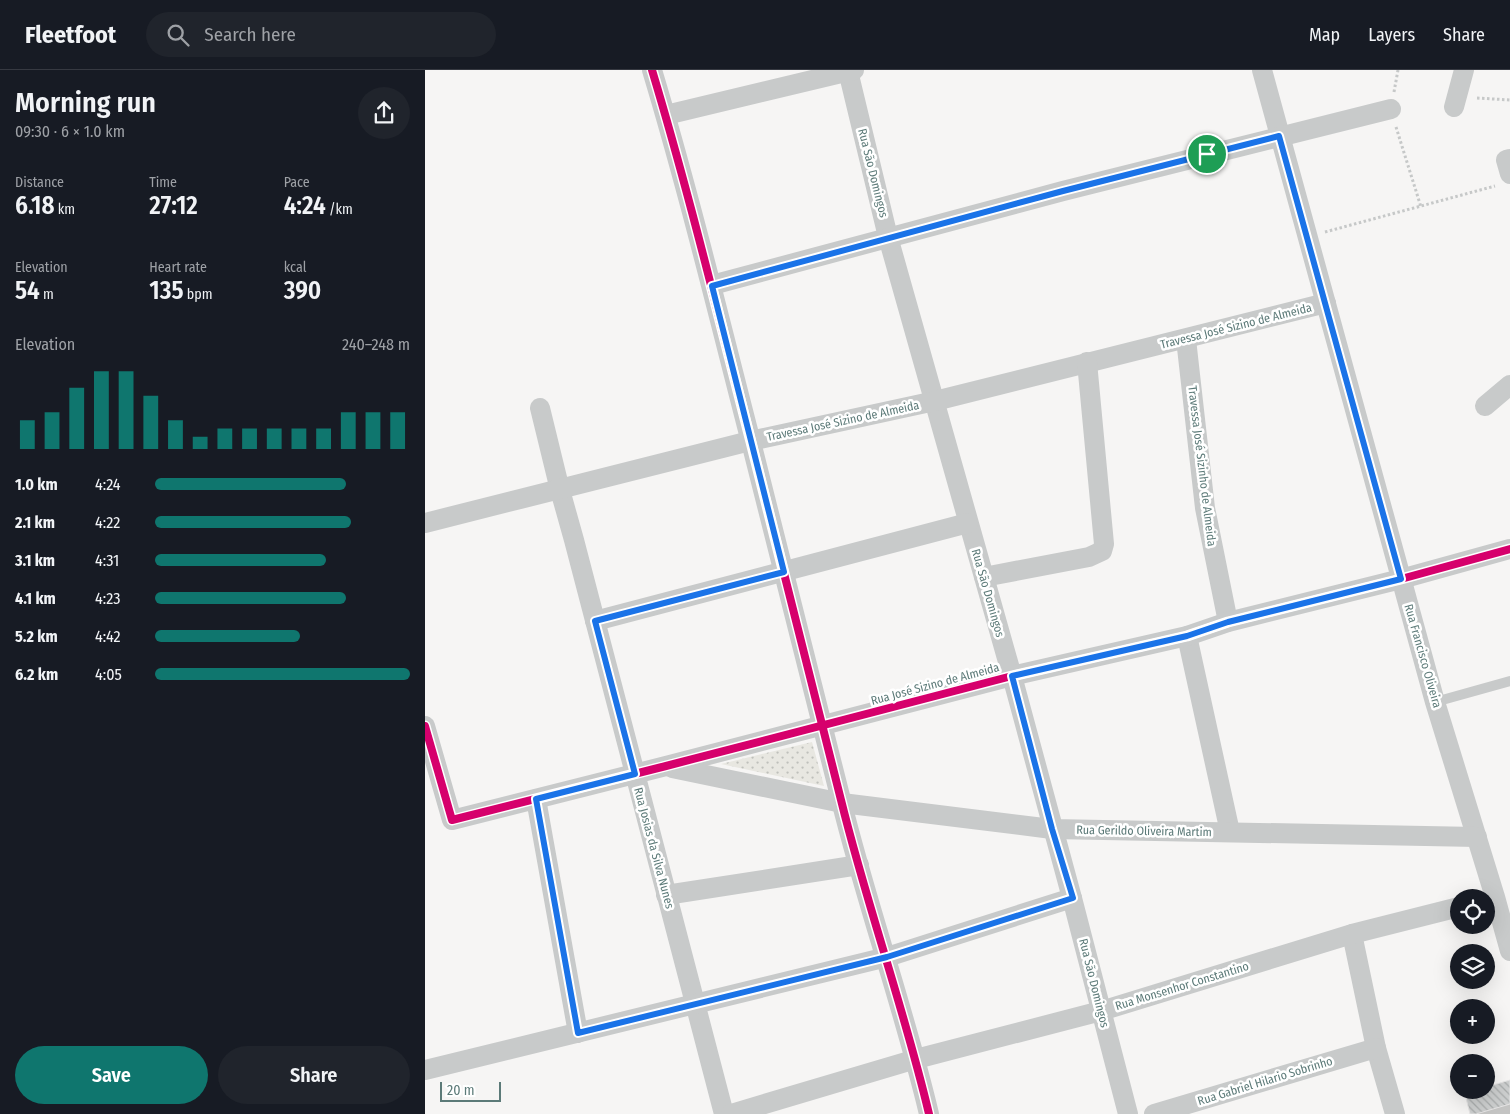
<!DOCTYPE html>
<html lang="en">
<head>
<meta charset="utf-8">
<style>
  body { margin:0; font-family:"Fira Sans Condensed",sans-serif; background:#20242c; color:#f1f3f6; height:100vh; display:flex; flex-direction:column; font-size:19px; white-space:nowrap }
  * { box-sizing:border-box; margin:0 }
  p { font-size:16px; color:#9ea1a6 }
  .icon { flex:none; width:28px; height:28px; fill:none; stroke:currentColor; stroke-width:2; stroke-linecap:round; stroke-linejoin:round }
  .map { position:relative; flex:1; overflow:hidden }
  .side { display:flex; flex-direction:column; background:#171b24; width:425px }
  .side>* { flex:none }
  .fabs { position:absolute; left:1025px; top:819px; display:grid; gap:10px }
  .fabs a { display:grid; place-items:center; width:45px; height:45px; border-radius:50%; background:#171b24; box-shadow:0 5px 20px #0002; font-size:25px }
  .scale { position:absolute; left:15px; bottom:12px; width:61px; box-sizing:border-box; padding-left:5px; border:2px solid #5c7a78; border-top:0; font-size:14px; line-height:18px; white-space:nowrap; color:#5c7a78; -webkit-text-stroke:4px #fff; paint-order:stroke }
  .pin { position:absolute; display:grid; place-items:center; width:42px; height:42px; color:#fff; margin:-21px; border:2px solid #fff; border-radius:50%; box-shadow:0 1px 5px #0007 }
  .round { display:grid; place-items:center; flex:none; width:52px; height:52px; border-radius:26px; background:#20242c }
  .summary { display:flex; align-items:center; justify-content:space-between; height:85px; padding:0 15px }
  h1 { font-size:28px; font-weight:600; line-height:38px }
  .figures { display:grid; grid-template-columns:repeat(3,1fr); gap:8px; height:85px; padding:5px 15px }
  .figures div { display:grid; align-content:center }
  .figures b { font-size:25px; font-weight:600 }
  .figures small { font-size:14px; font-weight:400 }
  .figures p { font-size:14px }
  .chart { height:140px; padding:10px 15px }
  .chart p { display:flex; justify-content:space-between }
  .chart svg { width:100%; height:90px; margin-top:5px; stroke:#0f766e; stroke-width:6 }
  .cta { display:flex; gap:10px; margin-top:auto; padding:10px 15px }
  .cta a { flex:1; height:58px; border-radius:30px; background:#0f766e; color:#fff; font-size:20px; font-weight:600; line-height:58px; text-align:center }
  .cta a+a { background:#20242c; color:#f1f3f6 }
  ul { padding:0 15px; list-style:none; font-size:16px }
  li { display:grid; grid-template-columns:80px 60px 1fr; align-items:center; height:38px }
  li i { height:12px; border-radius:6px; background:#0f766e }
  header { display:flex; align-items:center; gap:30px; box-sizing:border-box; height:70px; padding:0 25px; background:#171b24; border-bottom:1px solid #363941 }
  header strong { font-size:24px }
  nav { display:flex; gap:28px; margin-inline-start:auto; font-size:18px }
  .search { width:350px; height:45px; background:#20242c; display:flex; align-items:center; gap:12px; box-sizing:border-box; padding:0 18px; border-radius:28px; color:#9ea1a6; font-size:19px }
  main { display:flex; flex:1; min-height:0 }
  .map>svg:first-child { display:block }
</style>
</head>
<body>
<header>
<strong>Fleetfoot</strong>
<div class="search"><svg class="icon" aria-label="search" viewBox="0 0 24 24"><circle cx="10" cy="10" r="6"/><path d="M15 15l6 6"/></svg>Search here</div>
<nav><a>Map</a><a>Layers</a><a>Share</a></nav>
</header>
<main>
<section class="side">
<div class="summary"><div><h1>Morning run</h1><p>09:30 · 6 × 1.0 km</p></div><a class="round"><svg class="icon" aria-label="share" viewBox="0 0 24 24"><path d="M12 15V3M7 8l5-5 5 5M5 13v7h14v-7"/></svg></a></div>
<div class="figures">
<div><p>Distance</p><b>6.18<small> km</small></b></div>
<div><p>Time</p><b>27:12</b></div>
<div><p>Pace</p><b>4:24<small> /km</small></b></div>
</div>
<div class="figures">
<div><p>Elevation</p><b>54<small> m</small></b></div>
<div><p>Heart rate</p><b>135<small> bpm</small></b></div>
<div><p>kcal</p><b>390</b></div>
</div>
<div class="chart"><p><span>Elevation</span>240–248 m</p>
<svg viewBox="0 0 160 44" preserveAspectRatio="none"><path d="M5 44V30M15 44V26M25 44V14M35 44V6M45 44V6M55 44V18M65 44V30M75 44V38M85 44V34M95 44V34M105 44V34M115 44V34M125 44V34M135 44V26M145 44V26M155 44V26"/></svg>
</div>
<ul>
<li><b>1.0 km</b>4:24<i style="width:75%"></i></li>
<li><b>2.1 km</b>4:22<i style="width:77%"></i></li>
<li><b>3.1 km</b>4:31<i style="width:67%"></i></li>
<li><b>4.1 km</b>4:23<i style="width:75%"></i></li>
<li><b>5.2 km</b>4:42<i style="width:57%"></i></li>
<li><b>6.2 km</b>4:05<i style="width:100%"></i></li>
</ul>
<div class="cta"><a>Save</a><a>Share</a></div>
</section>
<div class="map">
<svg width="1085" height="1044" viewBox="0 0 1085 1044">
  <defs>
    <pattern id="grass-dots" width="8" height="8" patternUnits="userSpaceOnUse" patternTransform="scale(1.25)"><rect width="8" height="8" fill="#e8e7e1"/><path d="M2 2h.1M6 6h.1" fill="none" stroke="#bfc0bb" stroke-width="1.8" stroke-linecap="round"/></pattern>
    <pattern id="building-back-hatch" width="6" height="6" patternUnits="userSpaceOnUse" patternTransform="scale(1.25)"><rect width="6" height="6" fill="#cccece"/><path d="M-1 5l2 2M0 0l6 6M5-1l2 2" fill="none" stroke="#a9acac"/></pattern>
  </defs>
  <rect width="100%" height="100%" fill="#f6f5f4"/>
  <polygon fill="url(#grass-dots)" points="387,672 399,716 296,694"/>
  <polygon fill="#0003" points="1085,1012 1085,1044 1047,1044 1057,1020"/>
  <polygon fill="url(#building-back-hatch)" stroke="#e5e4e4" points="1085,1010 1085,1034 1051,1044 1045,1044 1040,1024 1053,1020 1061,1020 1061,1017"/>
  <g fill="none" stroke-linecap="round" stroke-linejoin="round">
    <g stroke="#c6c8c8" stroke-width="3" stroke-dasharray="2.5 2.5" stroke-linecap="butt">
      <polyline points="969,22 973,0"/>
      <polyline points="1052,28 1085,30"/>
      <polyline points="971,57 996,137"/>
      <polyline points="900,162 1070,116"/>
    </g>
    <polyline stroke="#c8caca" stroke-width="10" points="1010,632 1085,611"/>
    <g stroke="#c8caca" stroke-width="20">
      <path d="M227,0C264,123 294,248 326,372C356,492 387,611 416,730C442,836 479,938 504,1044"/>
      <polyline points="837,0 1010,632 1070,827 1085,881"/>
      <polyline points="423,1 463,167 587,606 647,828 703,1044"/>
      <polyline points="1029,37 1039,0"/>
      <polyline points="241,45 429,0"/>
      <polyline points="1085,89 1081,90 1085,104"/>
      <polyline points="287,215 638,121 966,39"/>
      <polyline points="761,269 780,438 803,552"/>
      <polyline points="1060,336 1085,315"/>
      <polyline points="115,338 135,420 149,470 299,1044"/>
      <polyline points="0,453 325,371 510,331 901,233"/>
      <polyline points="559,507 664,487 677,481 679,474 662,292"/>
      <polyline points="170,551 543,453"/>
      <polyline points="762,566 805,762"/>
      <polyline points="0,656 27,750 241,696 587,606 762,566 803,552 976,509 1085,479"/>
      <polyline points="247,698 417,733 627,759 1052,767"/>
      <polyline points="111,729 153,963"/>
      <polyline points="241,825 434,795"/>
      <polyline points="927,864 951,978 970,1044"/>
      <polyline points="0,1000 462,887 647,828"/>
      <polyline points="306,1044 491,989 676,941 927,864 1034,837"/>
      <polyline points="729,1044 951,978"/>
    </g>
    <g stroke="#fff" stroke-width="11">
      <g id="cycleway">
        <path d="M227,0C264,123 294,248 326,372C356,492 387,611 416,730C442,836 479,938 504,1044"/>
        <polyline points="0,656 27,750 241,696 587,606 762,566 803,552 976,509 1085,479"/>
      </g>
    </g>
    <use href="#cycleway" stroke="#d6006c" stroke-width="8"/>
  </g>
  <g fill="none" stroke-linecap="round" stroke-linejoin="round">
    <g stroke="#fff" stroke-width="10">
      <polygon id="route" points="854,66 976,509 803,552 762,566 587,606 627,759 648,828 462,887 153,963 111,729 210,704 170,551 359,502 287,216 638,121"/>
    </g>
    <use href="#route" stroke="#1a73e8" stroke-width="6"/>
  </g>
  <g text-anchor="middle" stroke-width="5" stroke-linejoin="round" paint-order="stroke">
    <g font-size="12" fill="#5c7a78" stroke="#fff">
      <text transform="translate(448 103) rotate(76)" y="4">Rua São Domingos</text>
      <text transform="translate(811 256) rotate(-14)" y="4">Travessa José Sizino de Almeida</text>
      <text transform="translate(418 351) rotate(-12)" y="4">Travessa José Sizino de Almeida</text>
      <text transform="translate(777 396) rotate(83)" y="4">Travessa José Sizinho de Almeida</text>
      <text transform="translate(563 523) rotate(74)" y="4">Rua São Domingos</text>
      <text transform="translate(998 586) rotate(74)" y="4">Rua Francisco Oliveira</text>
      <text transform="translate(510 614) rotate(-15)" y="4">Rua José Sizino de Almeida</text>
      <text transform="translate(719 761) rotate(1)" y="4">Rua Gerildo Oliveira Martim</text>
      <text transform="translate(229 778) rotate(75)" y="4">Rua Josias da Silva Nunes</text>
      <text transform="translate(669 913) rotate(76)" y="4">Rua São Domingos</text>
      <text transform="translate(757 916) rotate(-17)" y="4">Rua Monsenhor Constantino</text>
      <text transform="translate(840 1011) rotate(-17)" y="4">Rua Gabriel Hilario Sobrinho</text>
    </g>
  </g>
</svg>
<div class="fabs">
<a><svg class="icon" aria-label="locate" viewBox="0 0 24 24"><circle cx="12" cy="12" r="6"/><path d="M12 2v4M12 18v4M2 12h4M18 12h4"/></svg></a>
<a><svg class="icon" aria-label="layers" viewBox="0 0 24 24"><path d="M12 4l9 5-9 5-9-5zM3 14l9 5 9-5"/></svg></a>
<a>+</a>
<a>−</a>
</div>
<div class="scale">20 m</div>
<div class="pin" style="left:782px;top:84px;background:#1e9e55"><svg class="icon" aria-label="arrive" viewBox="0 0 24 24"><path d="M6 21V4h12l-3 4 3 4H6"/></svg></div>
</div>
</main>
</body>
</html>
